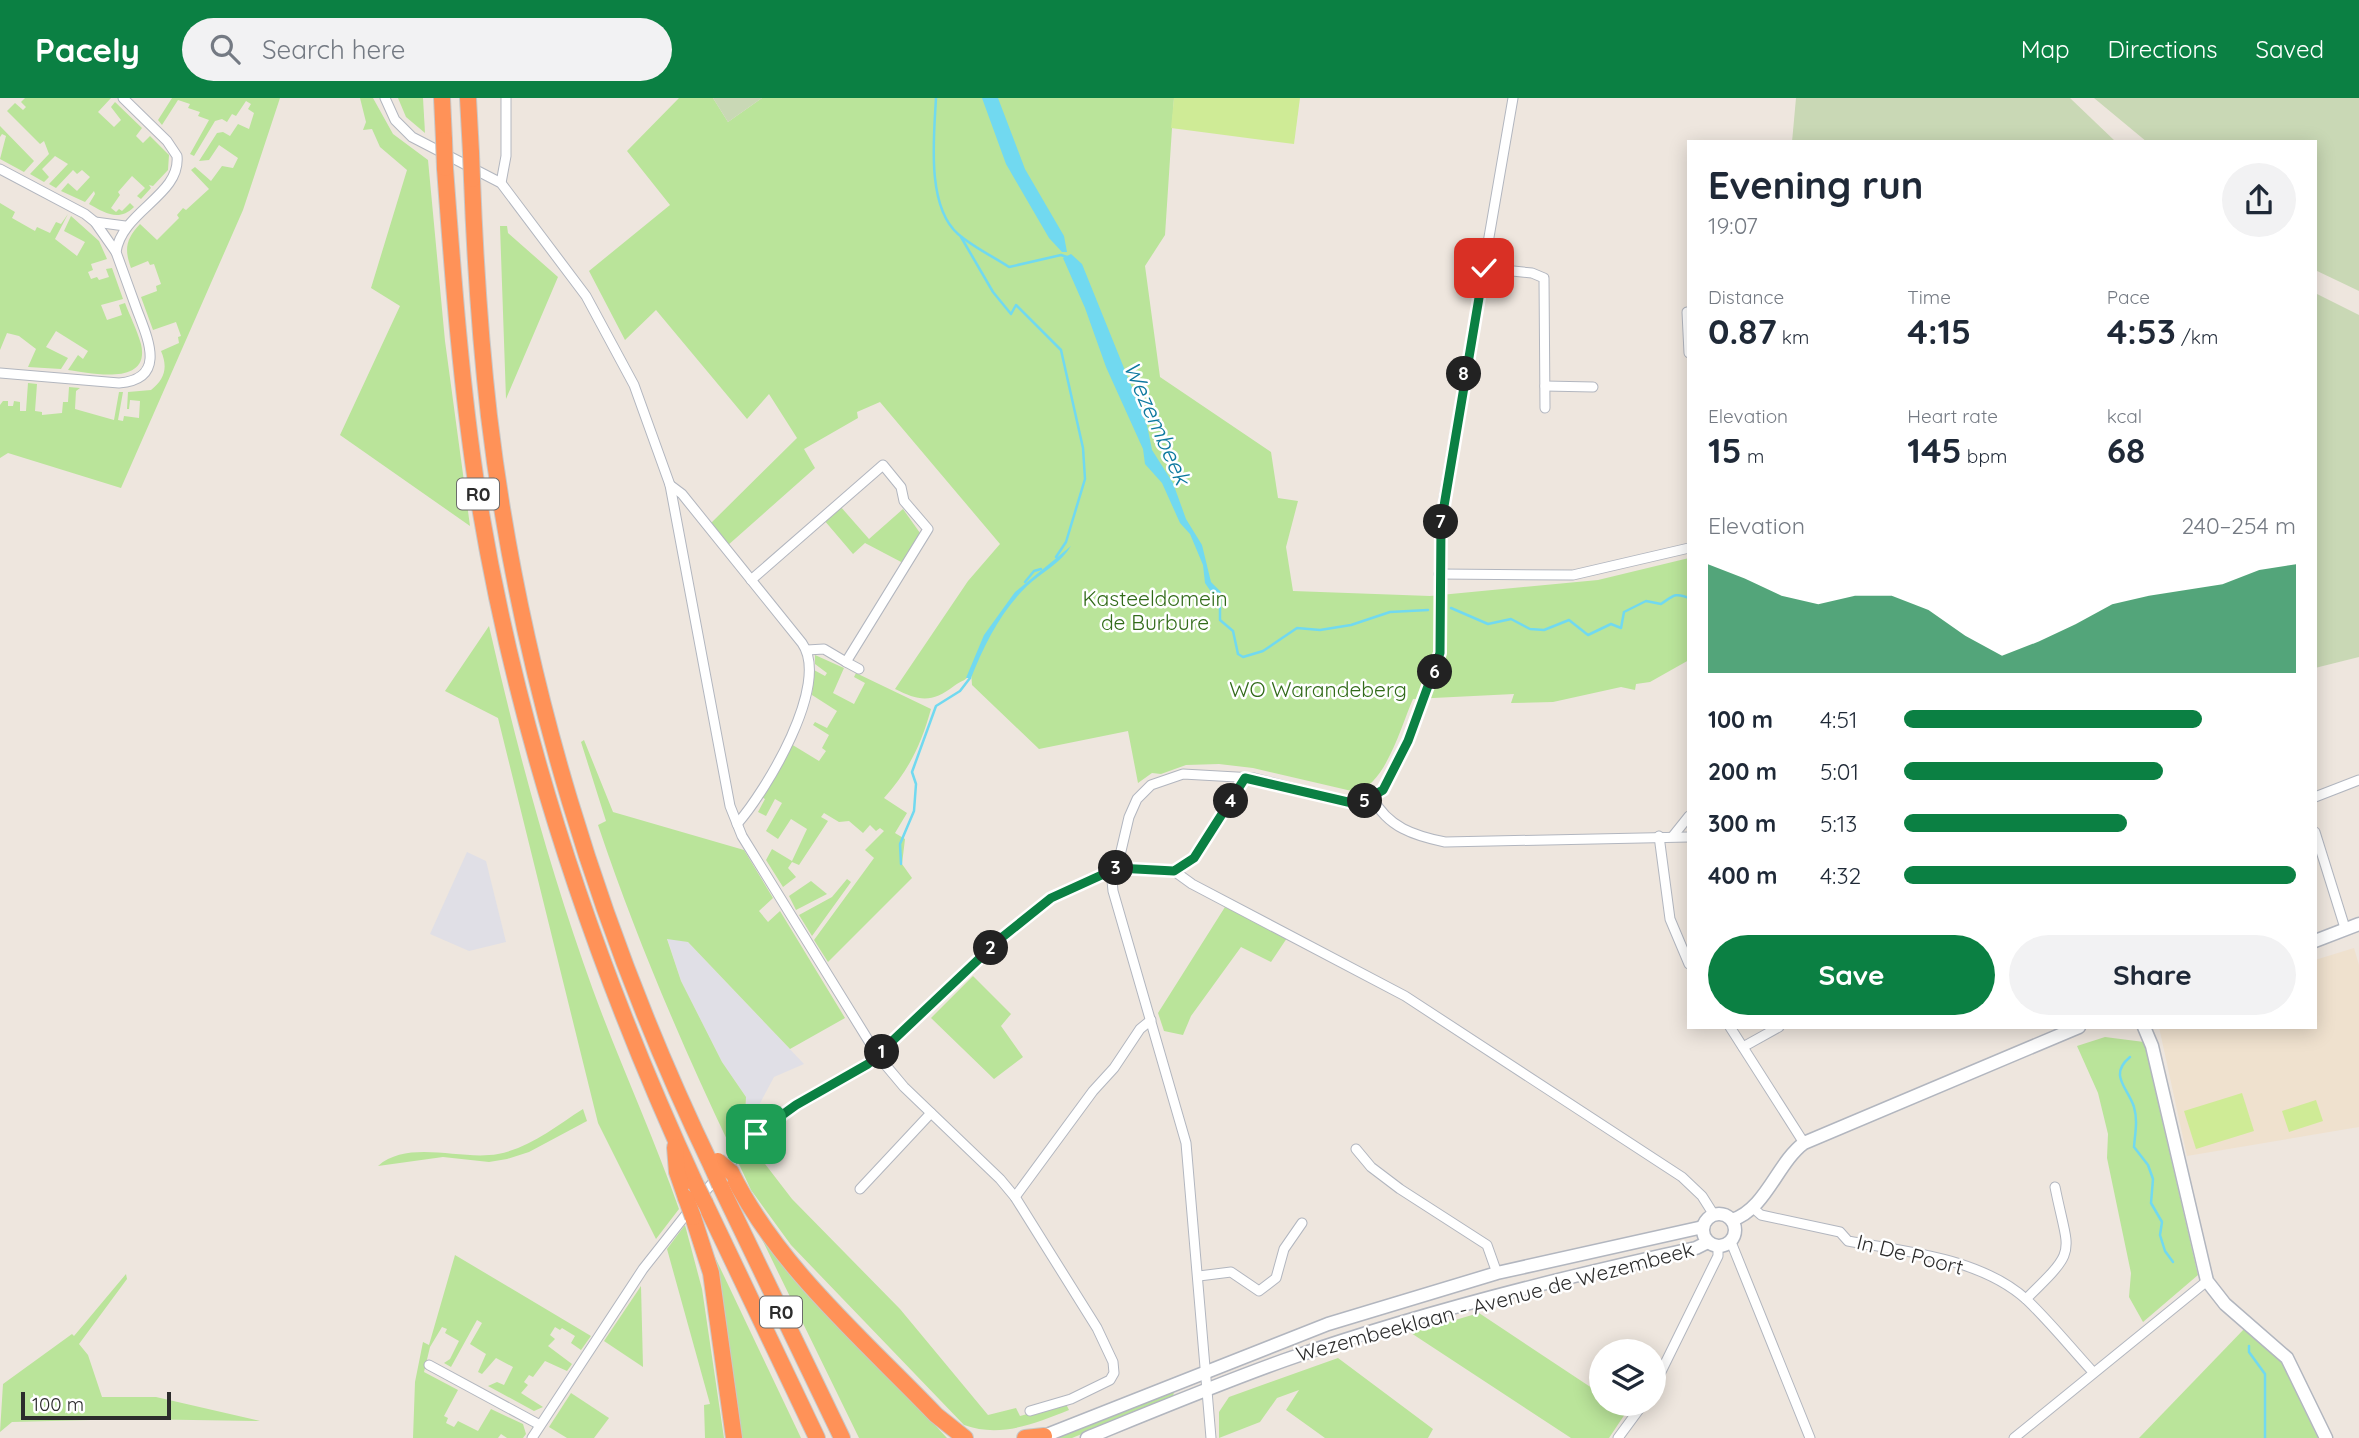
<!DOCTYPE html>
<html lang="en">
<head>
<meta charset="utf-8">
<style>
  body { margin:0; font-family:Quicksand,sans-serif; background:#f2f2f3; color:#1f2937; height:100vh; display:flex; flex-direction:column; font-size:26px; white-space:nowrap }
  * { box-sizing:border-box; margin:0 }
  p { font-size:23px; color:#747a83 }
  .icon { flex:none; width:38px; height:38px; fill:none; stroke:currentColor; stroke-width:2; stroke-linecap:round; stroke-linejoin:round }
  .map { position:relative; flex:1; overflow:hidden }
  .drawer { position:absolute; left:1687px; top:42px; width:630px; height:889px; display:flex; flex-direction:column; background:#fff; border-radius:0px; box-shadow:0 4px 18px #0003 }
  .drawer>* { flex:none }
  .controls { position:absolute; left:1589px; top:1241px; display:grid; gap:14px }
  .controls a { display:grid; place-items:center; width:77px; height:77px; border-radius:50%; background:#fff; box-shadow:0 4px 18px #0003; font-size:35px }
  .scale { position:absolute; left:21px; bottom:18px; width:150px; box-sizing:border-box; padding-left:7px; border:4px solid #2c2c2c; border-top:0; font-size:19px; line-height:24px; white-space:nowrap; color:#2c2c2c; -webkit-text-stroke:5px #fff; paint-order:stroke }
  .pin { position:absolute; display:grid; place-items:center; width:60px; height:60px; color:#fff; margin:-30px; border-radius:14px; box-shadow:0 4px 10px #0006 }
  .km { position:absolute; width:35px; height:35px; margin:-18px; border-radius:50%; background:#222; color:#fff; font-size:19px; line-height:35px; text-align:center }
  .round { display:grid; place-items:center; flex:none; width:74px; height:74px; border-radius:37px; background:#f2f2f3 }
  .summary { display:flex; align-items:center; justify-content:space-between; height:119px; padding:0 21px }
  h1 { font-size:38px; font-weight:800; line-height:52px }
  .figures { display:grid; grid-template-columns:repeat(3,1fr); gap:10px; height:119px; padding:7px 21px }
  .figures div { display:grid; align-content:center }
  .figures b { font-size:35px; font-weight:800 }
  .figures small { font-size:19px; font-weight:400 }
  .figures p { font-size:19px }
  .chart { height:196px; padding:14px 21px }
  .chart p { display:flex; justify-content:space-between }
  .chart svg { width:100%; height:126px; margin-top:7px; fill:#0b8043; opacity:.7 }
  .action { display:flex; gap:14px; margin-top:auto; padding:14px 21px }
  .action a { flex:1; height:80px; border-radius:42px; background:#0b8043; color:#fff; font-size:28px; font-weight:800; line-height:80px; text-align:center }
  .action a+a { background:#f2f2f3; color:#1f2937 }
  ul { padding:0 21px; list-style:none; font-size:23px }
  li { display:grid; grid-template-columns:112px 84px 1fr; align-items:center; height:52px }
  li i { height:18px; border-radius:9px; background:#0b8043 }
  header { display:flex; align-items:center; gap:42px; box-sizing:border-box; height:98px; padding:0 35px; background:#0b8043; color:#fff }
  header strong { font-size:33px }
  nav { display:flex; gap:38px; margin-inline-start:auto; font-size:24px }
  .search { width:490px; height:63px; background:#f2f2f3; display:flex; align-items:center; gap:18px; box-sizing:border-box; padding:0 24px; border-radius:38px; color:#747a83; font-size:26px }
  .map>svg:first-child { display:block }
</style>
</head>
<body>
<header>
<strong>Pacely</strong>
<div class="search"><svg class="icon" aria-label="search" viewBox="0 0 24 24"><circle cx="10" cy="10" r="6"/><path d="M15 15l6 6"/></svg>Search here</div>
<nav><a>Map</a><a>Directions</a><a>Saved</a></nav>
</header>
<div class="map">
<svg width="2359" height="1340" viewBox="0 0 2359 1340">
  <rect width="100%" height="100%" fill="#eee6de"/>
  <g fill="#e0dfe6">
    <polygon points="467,754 486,763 506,844 469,853 430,836"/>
    <polygon points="667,840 688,844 804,966 774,979 758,1009 765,1020 744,1037 746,999 722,964 681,883"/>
  </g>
  <polygon fill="#efe1ce" points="2354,850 2359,867 2359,1029 2187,1058 2159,929 2315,929 2315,862"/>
  <g fill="#bae49a">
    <path d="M25,0H111L98,14L114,29L121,22L111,9L115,4L142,30L136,38L143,45L150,38L169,57L168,72L153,88L149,87L151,90L141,101L137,98L145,90L132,78L118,94L120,97L111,110L116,114L119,111L122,113L130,105L134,109C119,124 105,115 89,106L95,96L94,93L85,104L61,93L68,85L77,93L90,79L82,72L77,76L73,72L56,90L49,86L68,66L55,58L42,71L49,79L44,84L30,76L49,56L44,43L40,46L7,13L15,5L23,12L26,9L21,4Z"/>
    <path d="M172,0H280L243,112L121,390L8,355L0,360V307L3,303H8V308H13L14,303L20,304V313H26L28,285L37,286L35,313L42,314V317L62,315L63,304H68L69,289L80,290L76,293L75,311L114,322L119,294H123L118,322L123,323L124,318L139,320L140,303L130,302L129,311H127L128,294L151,292C165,281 168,269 161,253L179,245L178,239L181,238L176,224L153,232L141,199L157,193L156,188L161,186L154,166L150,167L148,163L131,170C124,151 126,141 140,126L157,142L179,120L177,117L183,110L186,112L209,91L191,72L195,69L211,83L222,68L233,70L238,60L219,47L209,62L199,63L217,35L223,34L230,38L238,26L249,31L254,15L248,11L251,6L246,3L236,18L232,16L227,24L222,21L215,23L194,58L190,56L209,22L198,18L200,14L188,10L190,6L178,2L162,27L158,22Z"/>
    <polygon points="360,0 373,0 393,36 428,62 445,243 470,428 340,337 400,208 371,190 407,72 380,49 372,31 363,32 366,24"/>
    <polygon points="398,0 423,0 425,35 406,19"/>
    <path d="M679,0H713L728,24L762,0H1174L1165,137L1145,168L1160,279L1271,354L1278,400L1298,403L1286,449L1293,493L1430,498L1598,482L1689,460V562L1650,584L1636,586L1635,592L1621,589L1553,604L1511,605L1514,596L1413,601C1401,628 1386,686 1356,694L1253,670L1219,666L1186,667L1161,676L1152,675L1138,685L1128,633L1039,651L972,587L971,574C967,583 962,582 954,588C932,605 919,603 895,591L968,483L1000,446L880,304L857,314L858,320L804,351L815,370L727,448L710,426L797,340L769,296L747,321L656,212L625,242L589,173L670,107L627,53Z"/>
    <polygon points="0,28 34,63 24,74 0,61 6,38 2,36 0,39"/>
    <path d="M0,105L15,114L12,120L35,133L37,129L50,135L56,124L61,126L68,116L55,141L77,158L85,144L64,133L71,118L99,143L107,161L91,166L93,172L88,174L91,181L97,179L99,182L109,179L106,171L112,170L123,201L101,207L107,222L122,217L119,207L125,205C130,218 137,232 141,246C151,289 90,275 68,272L78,257L83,261L88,253L56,233L46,249L68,260L61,271L28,269L36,251L19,238L7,235L0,252Z"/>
    <polygon points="500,128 507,128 508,135 558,179 506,301"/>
    <polygon points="840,408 869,441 903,411 920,435 903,465 865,445 853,456 824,422"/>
    <path d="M489,528C517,651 550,773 593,892C620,966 653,1037 679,1111L656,1141L598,1025L498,620L445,593Z"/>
    <path d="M815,557L844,570L833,595L854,606L865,585L854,579L856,575L931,611C921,647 909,672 884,700L907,715L895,735L905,741L902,766L912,780L828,864L814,842L874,760L865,752L884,733L880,730L876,733L870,727L863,735L849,723L839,724L824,715L821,719L828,723L799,767L792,764L788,770L796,779L783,789L766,762L772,751L792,763L807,731L791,721L778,741L766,733L782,705L775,701L766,718L758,714L765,701L760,698L791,646L819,663L826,653L822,650L829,637L813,627L815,624L827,630L837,613L812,597L814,572L825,578L827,575L815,566Z"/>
    <path d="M584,642L613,714L744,752L773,800L759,813L768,824L780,813L845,920L790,951L688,844L667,841L681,883L722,964L746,999L744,1037L730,1048C680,943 635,837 598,727L606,723L581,644Z"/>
    <polygon points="847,781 851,784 812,838 799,817 832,799"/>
    <polygon points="811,783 827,796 796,812 789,798"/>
    <polygon points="1225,809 1287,840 1271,864 1241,849 1191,918 1183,937 1164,933 1158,915"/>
    <polygon points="973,878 1011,916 1001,928 1023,959 994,981 931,920"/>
    <polygon points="2105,939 2144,944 2198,1177 2143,1224 2129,1199 2131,1175 2107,1060 2108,1036 2098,995 2077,948"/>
    <path d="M583,1011L587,1023L529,1054L507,1061L489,1064L443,1059L378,1068C409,1041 461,1063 498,1056C530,1050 556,1028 583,1011Z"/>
    <path d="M752,1049L792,1101L900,1211L988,1317L1016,1310L1020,1318L1066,1306L1069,1312C1034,1326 1000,1340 964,1327L791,1147L751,1092L738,1064Z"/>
    <polygon points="685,1127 702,1191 724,1340 705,1340 704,1307 710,1306 667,1151"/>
    <polygon points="755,1127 779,1160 947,1340 859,1340"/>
    <polygon points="704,1136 801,1340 739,1340"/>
    <polygon points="455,1157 591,1238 581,1252 571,1245 575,1238 562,1230 560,1232 555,1229 550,1237 555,1241 548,1248 572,1266 567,1273 545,1263 533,1279 529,1277 524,1284 528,1287 521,1295 543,1309 534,1313 488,1288 497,1284 504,1287 513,1269 496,1260 482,1276 478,1274 486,1256 470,1246 482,1225 477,1222 451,1269 444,1265 450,1261 459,1243 445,1235 447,1231 442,1229 430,1249 424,1274 458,1292 444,1318 448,1320 446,1325 454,1329 458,1323 478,1333 491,1311 523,1326 526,1336 523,1340 507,1340 501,1336 498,1340 413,1340 415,1284 423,1244 429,1247"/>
    <polygon points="126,1176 127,1181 79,1246 88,1257 102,1299 156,1299 260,1323 130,1321 12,1324 0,1334 3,1286 72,1236 74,1238"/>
    <polygon points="641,1188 643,1269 604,1243"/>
    <polygon points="1479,1215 1601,1296 1601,1306 1615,1306 1627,1313 1609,1340 1571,1340 1411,1235"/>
    <polygon points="2246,1229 2281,1263 2318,1340 2139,1340"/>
    <polygon points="1338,1260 1433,1331 1428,1340 1325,1340 1286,1312 1299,1292 1277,1300 1260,1324 1219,1340 1219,1314 1229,1299"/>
    <polygon points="1175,1288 1173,1299 1072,1340 1048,1340"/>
    <polygon points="571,1295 609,1320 594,1340 567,1340 549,1329"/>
  </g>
  <g fill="#c9d8b5">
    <polygon points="713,0 762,0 728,24"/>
    <polygon points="1796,0 2070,0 2116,44 1792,44"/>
    <polygon points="2094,0 2359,0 2359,193 2315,172 2315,44 2147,44"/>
    <polygon points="2315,195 2359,217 2359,559 2315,570"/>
  </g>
  <g fill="#cfeb96">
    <polygon points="1174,0 1300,0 1294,46 1171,30"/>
    <polygon points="2242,995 2254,1033 2196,1051 2184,1013"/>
    <polygon points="2316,1002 2323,1023 2289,1034 2282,1013"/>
  </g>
  <g fill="#71d9f0">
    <polygon points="982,0 998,0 1025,71 1064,138 1067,154 1062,154 1049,140 1006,66"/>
    <polygon points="1071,156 1082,166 1147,327 1152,352 1173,385 1186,421 1202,447 1211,484 1221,494 1222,501 1216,501 1205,485 1203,467 1190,436 1180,425 1162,385 1145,366 1143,351 1106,269 1085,210 1063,160"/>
    <path d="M1071,448C1061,465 1042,474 1027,488C1001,513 984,547 971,580H966L984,537L1015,494Z"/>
  </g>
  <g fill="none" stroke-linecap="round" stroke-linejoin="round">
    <g stroke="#71d9f0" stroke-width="2.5">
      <path d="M936,0C934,38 926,108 958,136C973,149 992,158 1009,169L1061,157L1067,159"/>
      <polyline points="961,139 993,194 1011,216 1016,207 1061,252 1083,350 1085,381 1066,444 1056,459"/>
      <polyline points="1025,484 1034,473 1041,471"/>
      <polyline points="1220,498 1220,522 1233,533 1238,556 1243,559 1263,553 1297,530 1320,532 1351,527 1390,514 1428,512"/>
      <path d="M1451,510L1488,526L1511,521L1530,531L1544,532L1569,522L1588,537L1611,526L1621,530L1624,514L1646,503L1661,506C1673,498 1675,494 1689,500"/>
      <polyline points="901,766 900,746 914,713 916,686 912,674 936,608 960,593 970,580"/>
      <path d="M2130,959C2108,977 2128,990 2134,1009C2138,1023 2135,1035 2134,1049L2148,1067L2153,1081L2151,1105L2162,1124L2160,1137L2165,1153L2173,1164"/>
      <polyline points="2249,1248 2249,1254 2265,1276 2265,1340"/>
    </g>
    <g stroke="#b2b6bf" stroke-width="11">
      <g id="street">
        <polyline points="385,0 395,22 412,39 501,85 586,198 634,287 670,387 730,708 742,738 878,958 904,989 1000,1081 1015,1099 1097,1230 1113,1264 1114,1275 1110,1282 1071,1301 1030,1313"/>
        <polyline points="0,71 85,116 95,124 116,154"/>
        <polyline points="501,85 506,58 506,0"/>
        <polyline points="95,124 125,128"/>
        <polyline points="1484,170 1532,175 1544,180 1545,310"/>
        <polyline points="1687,214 1689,255"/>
        <path d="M0,275L119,285C167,281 148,241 137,212C130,193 123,173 116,154C122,113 181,97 177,58L167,43L123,0"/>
        <polyline points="1545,288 1593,289"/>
        <path d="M670,387L682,396L802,545C831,586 766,693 737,726"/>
        <polyline points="1439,476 1573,477 1689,450"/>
        <polyline points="751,482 883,367 901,389 904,403 928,431 846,564 824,551 807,552"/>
        <polyline points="846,564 859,571"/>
        <polyline points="2315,699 2359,682"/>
        <path d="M1373,700C1387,729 1415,738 1445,744L1689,739"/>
        <polyline points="2315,734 2345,830"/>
        <polyline points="1659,738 1670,821 1689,866"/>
        <polyline points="1673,738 1689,718"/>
        <polyline points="1117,770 1129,719 1137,701 1151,687 1183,676 1254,680 1352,705 1373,700 1383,692 1408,643 1440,555 1440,438 1444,400 1513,0"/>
        <polyline points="1111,772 1113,793 1186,1045 1211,1340"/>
        <polyline points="1174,773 1192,786 1405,898 1682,1079 1702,1098 1714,1117"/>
        <polyline points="1730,929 1804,1045"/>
        <polyline points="1743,949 1779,929"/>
        <polyline points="1356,1051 1371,1069 1400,1091 1487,1147 1497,1175"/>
        <polyline points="860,1091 931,1015"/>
        <polyline points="701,1098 756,1036 796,1007 868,966 1000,841 1051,800 1117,770 1174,773 1194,760 1245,679"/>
        <polyline points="1015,1099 1093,993 1114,970 1140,931 1151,922"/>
        <path d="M1752,1109L1761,1117L1840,1134L1848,1143C1907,1154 1981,1160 2027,1202C2050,1224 2071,1250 2093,1274"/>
        <polyline points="1731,1144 1810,1340"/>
        <polyline points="1199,1178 1231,1174 1259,1193 1276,1180 1284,1151 1302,1125"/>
        <path d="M2026,1201C2079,1149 2069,1159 2055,1089"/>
        <polyline points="429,1267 540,1327"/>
        <polyline points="1654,1288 1718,1158 1718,1148"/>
        <polyline points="532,1340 643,1171 692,1109"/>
        <polyline points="1618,1340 1643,1306"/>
        <polyline points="2014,1340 2207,1183"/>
      </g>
    </g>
    <g stroke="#b2b6bf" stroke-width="15">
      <g id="secondary">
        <polyline points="2315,843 2359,826"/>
        <polyline points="2144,929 2152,948 2207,1183 2225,1206 2287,1260 2326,1340"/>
        <circle cx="1719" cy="1132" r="16"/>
        <path d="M1732,1122C1766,1111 1777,1065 1804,1045L2079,929"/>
        <polyline points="1039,1340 1328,1226 1497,1175 1703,1129"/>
        <path d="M1087,1340C1153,1313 1218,1286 1285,1262C1419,1215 1558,1180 1696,1150L1708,1144"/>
      </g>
    </g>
    <g stroke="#c8c8c8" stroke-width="18">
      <g id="highway">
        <polyline points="442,0 444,42"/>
        <polyline points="468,0 471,55"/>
        <path d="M445,70C453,179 461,289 478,397C517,638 594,866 696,1087"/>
        <path d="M472,81C475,161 480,239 489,318C520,578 599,834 712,1069"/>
        <polyline points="675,1049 677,1074 686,1100"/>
        <path d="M731,1074C777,1168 864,1242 936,1317L965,1340"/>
        <polyline points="720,1087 842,1340"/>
        <polyline points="705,1105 817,1340"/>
        <polyline points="693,1119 711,1175 734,1340"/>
        <polyline points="1025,1340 1044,1338"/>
      </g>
    </g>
    <use href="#street" stroke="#fff" stroke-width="9"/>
    <use href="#secondary" stroke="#fff" stroke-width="12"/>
    <use href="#highway" stroke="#ff9258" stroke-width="16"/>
    <g stroke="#c8c8c8" stroke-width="18" stroke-linecap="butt">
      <g id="highway-bridge">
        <polyline points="444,42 445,70"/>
        <polyline points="471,55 472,81"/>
        <polyline points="718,1063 731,1074"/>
        <polyline points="712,1069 720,1087"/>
        <polyline points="696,1087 705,1105"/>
        <polyline points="686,1100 693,1119"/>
      </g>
    </g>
    <use href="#highway-bridge" stroke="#ff9258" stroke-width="16"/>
  </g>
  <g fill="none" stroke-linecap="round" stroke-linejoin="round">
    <g stroke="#fff" stroke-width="14">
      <polyline id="route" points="756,1036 796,1007 868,966 1000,841 1051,800 1117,770 1174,773 1194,760 1245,680 1352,705 1362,704 1383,692 1408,643 1440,555 1441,426 1484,170"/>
    </g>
    <use href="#route" stroke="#0b8043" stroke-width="9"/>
  </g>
  <g text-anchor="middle" stroke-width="5" stroke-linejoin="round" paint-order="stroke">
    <g fill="#fff" stroke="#6b6b6b" stroke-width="2">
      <rect x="457" y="380.5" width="42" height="31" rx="5"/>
      <rect x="760" y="1198.5" width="42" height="31" rx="5"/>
    </g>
    <g font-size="19" font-weight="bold" fill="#2c2c2c">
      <text x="478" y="403">R0</text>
      <text x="781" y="1221">R0</text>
    </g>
    <g font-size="21" fill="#326b1a" stroke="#fff">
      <text x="1155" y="508">Kasteeldomein<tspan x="1155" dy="24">de Burbure</tspan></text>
      <text x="1318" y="599">WO Warandeberg</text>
    </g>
    <g font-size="21" fill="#2c2c2c" stroke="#fff">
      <text transform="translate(1910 1157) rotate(14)" y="7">In De Poort</text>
      <text transform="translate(1495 1204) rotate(-15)" y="7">Wezembeeklaan - Avenue de Wezembeek</text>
    </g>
    <g font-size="23" font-style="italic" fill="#0d799f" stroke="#fff">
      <text transform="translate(1157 325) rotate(66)" y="8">Wezembeek</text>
    </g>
  </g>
</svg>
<div class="controls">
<a><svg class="icon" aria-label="layers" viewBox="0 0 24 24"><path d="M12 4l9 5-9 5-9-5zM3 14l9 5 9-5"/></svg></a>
</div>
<div class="scale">100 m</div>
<div class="pin" style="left:756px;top:1036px;background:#1e9e55"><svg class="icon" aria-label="arrive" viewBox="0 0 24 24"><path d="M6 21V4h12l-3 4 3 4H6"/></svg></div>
<div class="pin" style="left:1484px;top:170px;background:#d93025"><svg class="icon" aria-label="check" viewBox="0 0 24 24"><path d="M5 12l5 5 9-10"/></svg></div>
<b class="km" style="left:882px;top:954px">1</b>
<b class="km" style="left:991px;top:850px">2</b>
<b class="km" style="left:1116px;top:770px">3</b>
<b class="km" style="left:1231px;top:703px">4</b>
<b class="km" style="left:1365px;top:703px">5</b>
<b class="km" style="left:1435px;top:574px">6</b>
<b class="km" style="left:1441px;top:424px">7</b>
<b class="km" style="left:1464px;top:276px">8</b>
<section class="drawer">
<div class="summary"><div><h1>Evening run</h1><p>19:07</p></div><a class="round"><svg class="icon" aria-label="share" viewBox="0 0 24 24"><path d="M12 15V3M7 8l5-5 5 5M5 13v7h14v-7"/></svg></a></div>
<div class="figures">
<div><p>Distance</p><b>0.87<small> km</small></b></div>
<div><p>Time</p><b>4:15</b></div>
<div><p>Pace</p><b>4:53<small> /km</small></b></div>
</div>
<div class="figures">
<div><p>Elevation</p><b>15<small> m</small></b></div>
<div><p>Heart rate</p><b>145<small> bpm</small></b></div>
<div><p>kcal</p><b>68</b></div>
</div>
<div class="chart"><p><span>Elevation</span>240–254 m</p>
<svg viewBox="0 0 160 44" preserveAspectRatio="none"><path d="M0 44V6L10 11L20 17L30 20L40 17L50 17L60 22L70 31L80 38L90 33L100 27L110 20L120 17L130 15L140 13L150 8L160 6V44z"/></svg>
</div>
<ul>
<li><b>100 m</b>4:51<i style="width:76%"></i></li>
<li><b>200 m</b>5:01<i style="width:66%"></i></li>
<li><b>300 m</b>5:13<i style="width:57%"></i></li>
<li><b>400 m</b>4:32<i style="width:100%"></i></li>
</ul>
<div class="action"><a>Save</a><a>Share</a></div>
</section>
</div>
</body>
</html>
